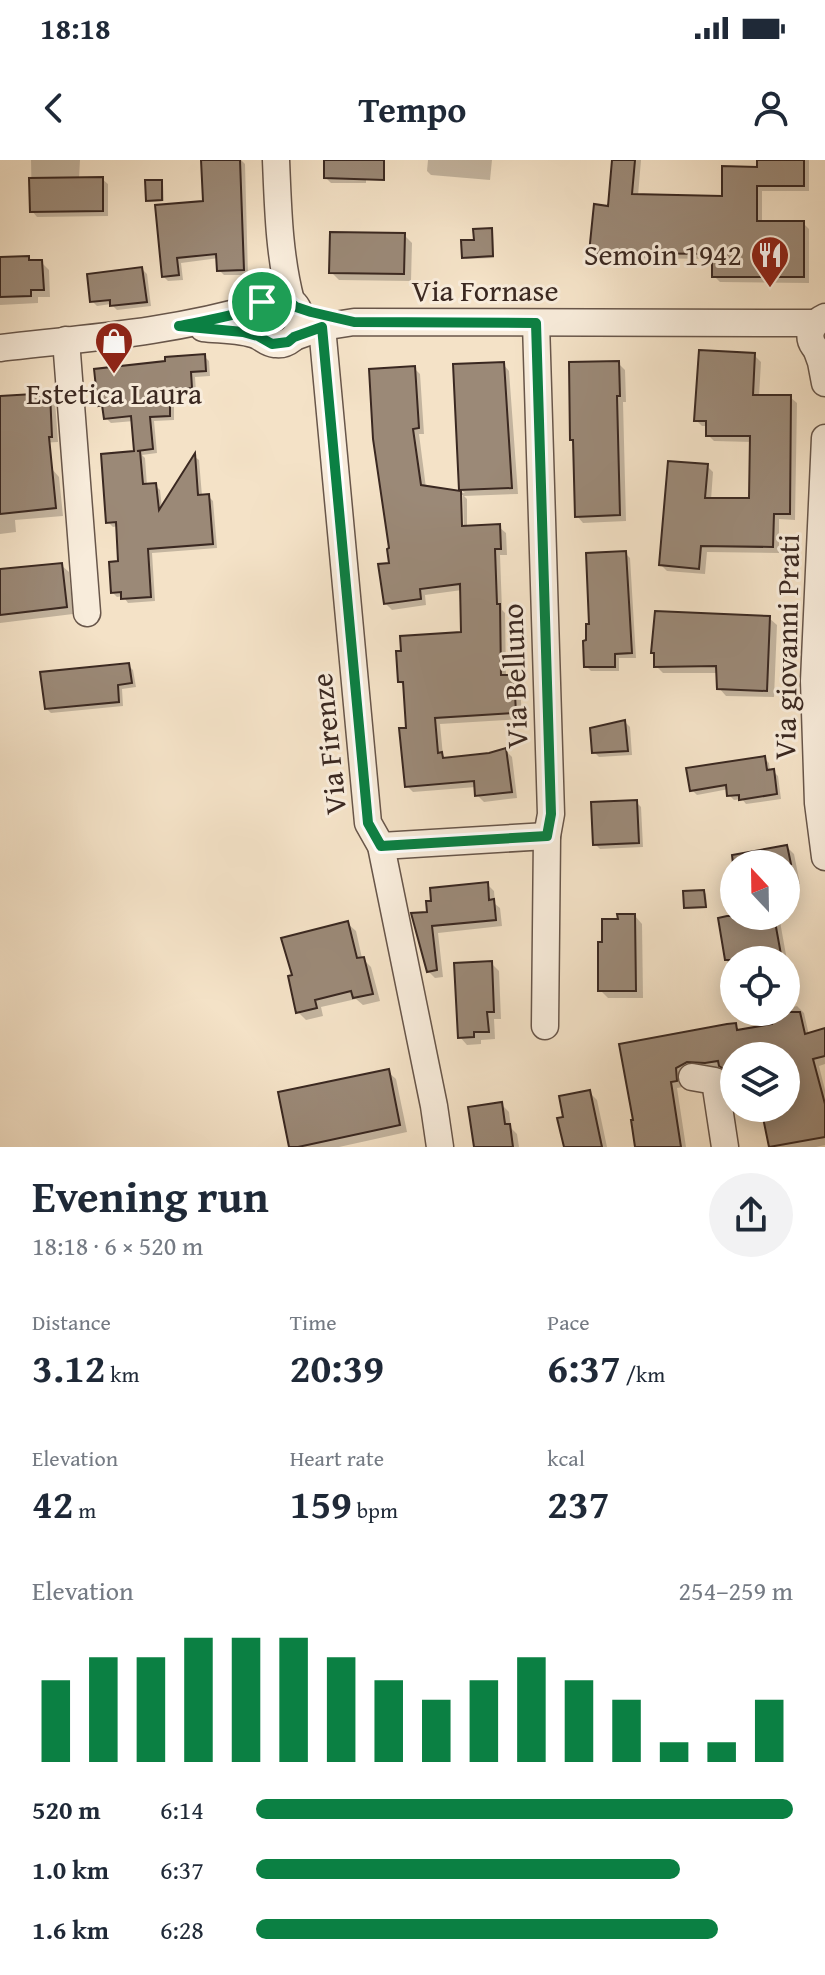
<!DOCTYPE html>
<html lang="en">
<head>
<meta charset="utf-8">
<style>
  body { margin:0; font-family:"Gentium Book Plus",serif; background:#f2f2f3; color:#1f2937; height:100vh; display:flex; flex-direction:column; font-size:30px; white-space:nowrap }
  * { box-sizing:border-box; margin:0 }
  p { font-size:26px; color:#747a83 }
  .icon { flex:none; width:44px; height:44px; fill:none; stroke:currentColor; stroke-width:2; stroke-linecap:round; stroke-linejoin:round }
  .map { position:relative; height:987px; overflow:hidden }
  .sheet { display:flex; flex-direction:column; background:#fff; flex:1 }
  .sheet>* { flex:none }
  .needle { width:52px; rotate:338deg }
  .tools { position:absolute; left:720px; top:690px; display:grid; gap:16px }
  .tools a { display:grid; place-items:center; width:80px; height:80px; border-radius:50%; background:#fff; box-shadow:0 4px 20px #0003; font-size:40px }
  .pin { position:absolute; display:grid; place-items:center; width:68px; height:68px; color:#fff; margin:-34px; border:4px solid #fff; border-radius:50%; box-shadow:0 2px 8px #0007 }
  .round { display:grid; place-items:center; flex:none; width:84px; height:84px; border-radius:42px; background:#f2f2f3 }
  .overview { display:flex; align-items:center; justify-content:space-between; height:136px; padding:0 32px }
  h1 { font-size:44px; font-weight:600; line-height:60px }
  .figures { display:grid; grid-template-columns:repeat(3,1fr); gap:12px; height:136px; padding:8px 32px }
  .figures div { display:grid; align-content:center }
  .figures b { font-size:40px; font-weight:600 }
  .figures small { font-size:22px; font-weight:400 }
  .figures p { font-size:22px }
  .chart { height:224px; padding:16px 32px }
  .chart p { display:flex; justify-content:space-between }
  .chart svg { width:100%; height:144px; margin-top:8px; stroke:#0b8043; stroke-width:6 }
  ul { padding:0 32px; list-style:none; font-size:26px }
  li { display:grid; grid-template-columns:128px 96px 1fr; align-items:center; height:60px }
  li i { height:20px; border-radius:10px; background:#0b8043 }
  .status { display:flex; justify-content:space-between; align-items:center; height:56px; padding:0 40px; background:#fff; direction:ltr }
  .status svg { height:22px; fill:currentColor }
  header { display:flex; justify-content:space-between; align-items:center; height:104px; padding:0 32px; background:#fff; font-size:36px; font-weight:600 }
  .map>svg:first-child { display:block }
</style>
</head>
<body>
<div class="status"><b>18:18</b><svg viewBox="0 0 49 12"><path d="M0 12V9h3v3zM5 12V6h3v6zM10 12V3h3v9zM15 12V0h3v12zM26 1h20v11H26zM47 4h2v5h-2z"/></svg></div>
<header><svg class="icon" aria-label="back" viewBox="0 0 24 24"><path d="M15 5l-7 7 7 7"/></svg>Tempo<svg class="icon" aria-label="person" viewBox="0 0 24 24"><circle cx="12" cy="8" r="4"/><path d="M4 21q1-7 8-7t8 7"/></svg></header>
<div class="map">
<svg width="825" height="987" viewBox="0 0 825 987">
  <rect width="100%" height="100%" fill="#f4e2c7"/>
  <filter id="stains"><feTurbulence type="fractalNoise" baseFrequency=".0025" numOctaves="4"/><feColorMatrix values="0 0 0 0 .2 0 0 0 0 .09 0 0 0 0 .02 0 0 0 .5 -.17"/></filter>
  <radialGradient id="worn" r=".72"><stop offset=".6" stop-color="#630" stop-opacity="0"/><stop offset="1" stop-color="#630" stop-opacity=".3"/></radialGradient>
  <g fill="#0003" fill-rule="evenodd">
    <polygon points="31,0 80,0 79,19 102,19 108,24 108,56 37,57 32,51"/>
    <polygon points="203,0 241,0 245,4 248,115 224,115 219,110 219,98 181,103 183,120 168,121 163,116 205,43"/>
    <polygon points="326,0 366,0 366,23 331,23 326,18"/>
    <polygon points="428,0 492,0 490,20 431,15 427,11"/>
    <polygon points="614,0 641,0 638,36 723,38 759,9 759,0 809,0 809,31 762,31 762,63 803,63 809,69 809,123 720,122 714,116 714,99 625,98 625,101 597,99 591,93 610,48"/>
    <polygon points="161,22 163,24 164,41 149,42 147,40"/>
    <polygon points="491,70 493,72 494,98 466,99 464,97 476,82"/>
    <polygon points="404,75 412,83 411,121 339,120 331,112"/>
    <polygon points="28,98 32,102 41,102 49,110 50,137 38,137 38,143 0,145 0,99"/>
    <polygon points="142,109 147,114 151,146 117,150 111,144 97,146 92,141"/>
    <polygon points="754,195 761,202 759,237 790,237 797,243 795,360 779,359 779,393 707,392 705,414 667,411 661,405 707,306 713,312 711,340 751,340 752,282 714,281 708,275 708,266 702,266 696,260"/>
    <polygon points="204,196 209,201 210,216 195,217 196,232 174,234 174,260 154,261 157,293 142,295 145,298 147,326 155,325 160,330 162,348 195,297 199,300 202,336 208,336 213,341 217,388 152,393 155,441 128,443 123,436 117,437 112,432 120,403 118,366 113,367 108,362 136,293 134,261 111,263 106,258 105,250 100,245"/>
    <polygon points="618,203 625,210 626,242 623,242 626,361 583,363 577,356"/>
    <path d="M503,204L509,211L518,334L464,336L467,339V368L499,367L506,373L507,395H500L502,450L505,453L506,517H513L520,523L522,559L440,564L443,596L446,600L506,591L512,597L517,638L484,642L477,635L476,627L413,632L407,626L409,569L406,527L400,522L463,474L462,430L425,435L426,445L392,450L386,444L414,208L420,214L424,274H419L426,328L465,333L461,330ZM459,335H463L464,376H460Z"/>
    <polygon points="49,235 55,241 58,282 0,285 0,238"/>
    <polygon points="52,309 59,317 63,356 15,360 16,372 0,374 0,314"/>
    <polygon points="625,393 630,398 636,498 619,498 619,511 591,511 586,506 591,466"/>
    <polygon points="61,405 69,412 73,454 0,463 0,411"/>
    <polygon points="769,458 777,465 774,537 726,536 719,528 718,513 663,513 656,506 656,495 653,492"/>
    <polygon points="128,505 133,510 136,527 122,529 123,546 51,553 46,548"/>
    <polygon points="625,562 630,567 632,595 599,597 594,592"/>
    <polygon points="764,598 769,603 770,611 773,611 778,616 781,639 746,644 742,639 734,640 729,635 729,629 697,635 692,630"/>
    <polygon points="636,642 641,647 643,687 600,689 595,684"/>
    <polygon points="787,687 794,694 800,724 786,727 786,704 763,704"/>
    <polygon points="487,724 494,731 495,744 500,748 502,766 438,773 443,817 435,818 428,811 429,754 434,742"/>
    <polygon points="704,732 706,734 707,748 688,749 686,747"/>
    <polygon points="635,756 642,764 643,838 608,838 600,830 604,783 620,762"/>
    <polygon points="739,756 779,756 790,817 786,817 786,800 734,800 734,825 731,823 720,759"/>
    <polygon points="348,764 356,771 362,798 371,807 380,841 363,845 356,839 321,847 323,856 306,860 298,852"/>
    <polygon points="491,803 499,811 501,859 494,859 495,879 481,880 481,884 467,885 460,877"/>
    <polygon points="786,818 793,847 797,846 804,853 809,875 825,871 825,904 819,906 825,930 825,985 816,987 771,987 763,951 786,948 786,896 734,896 734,916 723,907 682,915 683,927 677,928 686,987 637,987 635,962 621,885 735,865 741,872 774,866 771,852 786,852"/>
    <polygon points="388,912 396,919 407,972 339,987 291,987"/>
    <polygon points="589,932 597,940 607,987 566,987 565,958"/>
    <polygon points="501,944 509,952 511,968 517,974 519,987 476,987"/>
  </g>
  <g fill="#9b8977" stroke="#3a2821" stroke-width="2">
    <polygon points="201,0 240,0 244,110 217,111 216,94 177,98 179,115 162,117 155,45 203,41"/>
    <polygon points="324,0 384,0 384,20 324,18"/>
    <polygon points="612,0 635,0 632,34 722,36 722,6 757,7 757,0 804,0 804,26 757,26 757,61 804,61 804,117 712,117 712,94 620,93 619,96 589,93 594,44 608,46"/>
    <polygon points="103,17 103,51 30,52 29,18"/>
    <polygon points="145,20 162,20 162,40 146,41"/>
    <polygon points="492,68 493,96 462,98 461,80 474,80 473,69"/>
    <polygon points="330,72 405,73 404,114 329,113"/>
    <polygon points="29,96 29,100 42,100 44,130 31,130 31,136 0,137 0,97"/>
    <polygon points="142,107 147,142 110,146 110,140 90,142 87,114"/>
    <polygon points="699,190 755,193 753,235 791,235 790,354 774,354 773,387 701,386 699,409 659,405 668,301 708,304 705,338 749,338 750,276 706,276 706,261 694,261"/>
    <polygon points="205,194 206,211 191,212 192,228 170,229 170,256 150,257 153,289 137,291 140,291 143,324 156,323 159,350 195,293 198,335 209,334 213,384 148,389 151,437 121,439 121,432 111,433 109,402 118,401 116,362 106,363 101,294 134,291 131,256 104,259 102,245 98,246 94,209 165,201 165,197"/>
    <polygon points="619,201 620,236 617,236 620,355 575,357 573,280 570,280 569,202"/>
    <polygon points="504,202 512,328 459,330 453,204"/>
    <polygon points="415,206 419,268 413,269 421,325 461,331 462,366 500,364 501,389 495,389 497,444 500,444 501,515 514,515 516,553 435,558 438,593 442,592 443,598 489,593 506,588 512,632 475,636 474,621 405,627 399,568 406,568 403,522 398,522 396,491 401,491 400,476 461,472 460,424 420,429 421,439 384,444 378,404 389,403 387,389 389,388 373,279 369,209"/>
    <polygon points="50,233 52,277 49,277 56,348 0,354 0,236"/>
    <polygon points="626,391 632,493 615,494 615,507 584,507 583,481 586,480 586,464 589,464 586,393"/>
    <polygon points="62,403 67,447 0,455 0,409"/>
    <polygon points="655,451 770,456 767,531 717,529 716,506 654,507 654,493 651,493"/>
    <polygon points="129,503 132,523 118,525 119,542 45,549 40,512"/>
    <polygon points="625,560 628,591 592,593 590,568"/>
    <polygon points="765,596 767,610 774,609 777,634 739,640 739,635 727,636 726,625 690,631 686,608"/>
    <polygon points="637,640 639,683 593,685 591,642"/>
    <polygon points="787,685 791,704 733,704 732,695"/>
    <polygon points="488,722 489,740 494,739 496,760 432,766 437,810 427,812 411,753 427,752 426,741 431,741 430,728"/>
    <polygon points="704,730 706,747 684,748 683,731"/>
    <polygon points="617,754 635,754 636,831 598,831 598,782 602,782 602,759 618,759"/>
    <polygon points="727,756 774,756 782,800 725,800 718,758"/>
    <polygon points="348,761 357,798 364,797 373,834 353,838 351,831 315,840 317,848 296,853 288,816 292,815 281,778"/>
    <polygon points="492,801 494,852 487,852 489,872 474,872 474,877 458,878 454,803"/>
    <polygon points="769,852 800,852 805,874 825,868 825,896 813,899 825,944 825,977 769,987 761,948 786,948 786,896 734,896 734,936 731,918 727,911 719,906 718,901 705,903 687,902 676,908 677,921 671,922 681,987 635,987 631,960 633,960 619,884 727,864 736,863 737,870 772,864"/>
    <polygon points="389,909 400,965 298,987 289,987 278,932"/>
    <polygon points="590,930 602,987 564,987 557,958 563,957 559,936"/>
    <polygon points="502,942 505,964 510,964 513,987 474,987 468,947"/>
  </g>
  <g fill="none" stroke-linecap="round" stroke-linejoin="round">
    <g stroke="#68564a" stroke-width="29">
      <g id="minor">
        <path d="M276,0C278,48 279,95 291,141"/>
        <path d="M825,157C806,166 805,185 825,195"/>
        <polyline points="536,163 551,654 547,676 545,866"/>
        <polyline points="322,167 368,663 381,686 434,946 440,987"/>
        <path d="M203,168C220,170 243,169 258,176C264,179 267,183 275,184C281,185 287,183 292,179C298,173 302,165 300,156C294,122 237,138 258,176"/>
        <polyline points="294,177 322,167 354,162 814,163"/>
        <polyline points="66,180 87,453"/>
        <path d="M0,188C86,178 174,172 257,147"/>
        <polyline points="817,191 821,202 825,223"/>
        <polyline points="825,278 814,521 818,643 825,697"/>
        <polyline points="381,686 547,676"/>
        <polyline points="692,917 715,921 725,987"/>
      </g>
    </g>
    <use href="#minor" stroke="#f8ecdb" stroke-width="26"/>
  </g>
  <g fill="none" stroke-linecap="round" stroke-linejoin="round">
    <g stroke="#fff" stroke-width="16">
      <path id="route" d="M276,137L284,138L296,147L311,152L354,162L536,163L551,654L547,676L381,686L368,663L322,167L294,177L288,182L272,184L258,176L243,172L179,166C204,161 229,157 252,149C261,145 266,139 276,137Z"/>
    </g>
    <use href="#route" stroke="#0b8043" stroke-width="10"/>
  </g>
  <defs>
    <g id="restaurant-pin" transform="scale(2)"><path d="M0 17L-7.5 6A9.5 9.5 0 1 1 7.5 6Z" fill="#8f2418" stroke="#f8ecdb"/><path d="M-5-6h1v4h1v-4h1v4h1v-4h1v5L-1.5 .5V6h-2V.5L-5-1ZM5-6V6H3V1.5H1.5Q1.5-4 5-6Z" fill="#fff"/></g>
    <g id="shop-pin" transform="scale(2)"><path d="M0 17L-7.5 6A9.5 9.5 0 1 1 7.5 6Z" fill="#8f2418" stroke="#f8ecdb"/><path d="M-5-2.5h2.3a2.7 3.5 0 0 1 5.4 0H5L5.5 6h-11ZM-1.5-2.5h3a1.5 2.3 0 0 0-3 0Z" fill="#fff"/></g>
  </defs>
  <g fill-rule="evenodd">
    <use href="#restaurant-pin" x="770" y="95"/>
    <use href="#shop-pin" x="114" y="181"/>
  </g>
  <g text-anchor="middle" stroke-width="6" stroke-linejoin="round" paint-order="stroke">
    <g font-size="30" fill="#3a2821" stroke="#f8ecdb" text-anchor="end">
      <text x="742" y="105">Semoin 1942</text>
      <text x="114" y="244" text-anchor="middle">Estetica Laura</text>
    </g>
    <g font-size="30" fill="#3a2821" stroke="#f8ecdb">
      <text x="485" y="141">Via Fornase</text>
      <text transform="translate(787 487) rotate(-89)" y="10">Via giovanni Prati</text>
      <text transform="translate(515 516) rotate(-92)" y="10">Via Belluno</text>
      <text transform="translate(329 584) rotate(-96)" y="10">Via Firenze</text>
    </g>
  </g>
  <rect width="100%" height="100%" filter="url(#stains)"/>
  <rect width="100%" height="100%" fill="url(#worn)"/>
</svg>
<div class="tools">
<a><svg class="needle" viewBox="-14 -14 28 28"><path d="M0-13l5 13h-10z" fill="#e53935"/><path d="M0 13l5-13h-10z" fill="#747a83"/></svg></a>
<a><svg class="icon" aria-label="locate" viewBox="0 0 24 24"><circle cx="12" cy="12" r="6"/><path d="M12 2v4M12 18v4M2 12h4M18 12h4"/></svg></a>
<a><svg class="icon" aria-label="layers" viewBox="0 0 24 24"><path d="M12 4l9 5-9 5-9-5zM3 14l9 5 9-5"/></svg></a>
</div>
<div class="pin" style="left:262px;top:142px;background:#1e9e55"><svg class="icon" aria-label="arrive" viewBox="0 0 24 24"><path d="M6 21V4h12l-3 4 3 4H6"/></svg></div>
</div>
<section class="sheet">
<div class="overview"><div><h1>Evening run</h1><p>18:18 · 6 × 520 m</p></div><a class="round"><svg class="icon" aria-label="share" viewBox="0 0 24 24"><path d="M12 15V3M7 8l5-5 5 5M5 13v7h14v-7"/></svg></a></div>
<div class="figures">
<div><p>Distance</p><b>3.12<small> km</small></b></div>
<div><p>Time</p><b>20:39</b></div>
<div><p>Pace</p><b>6:37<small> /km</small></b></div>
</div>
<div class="figures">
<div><p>Elevation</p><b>42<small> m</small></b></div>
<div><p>Heart rate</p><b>159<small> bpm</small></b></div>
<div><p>kcal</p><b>237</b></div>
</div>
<div class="chart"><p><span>Elevation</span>254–259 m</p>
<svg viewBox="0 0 160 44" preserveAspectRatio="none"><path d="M5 44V19M15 44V12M25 44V12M35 44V6M45 44V6M55 44V6M65 44V12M75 44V19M85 44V25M95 44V19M105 44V12M115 44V19M125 44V25M135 44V38M145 44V38M155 44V25"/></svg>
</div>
<ul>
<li><b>520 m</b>6:14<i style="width:100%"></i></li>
<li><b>1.0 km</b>6:37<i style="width:79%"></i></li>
<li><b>1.6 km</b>6:28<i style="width:86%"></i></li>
</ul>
</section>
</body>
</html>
